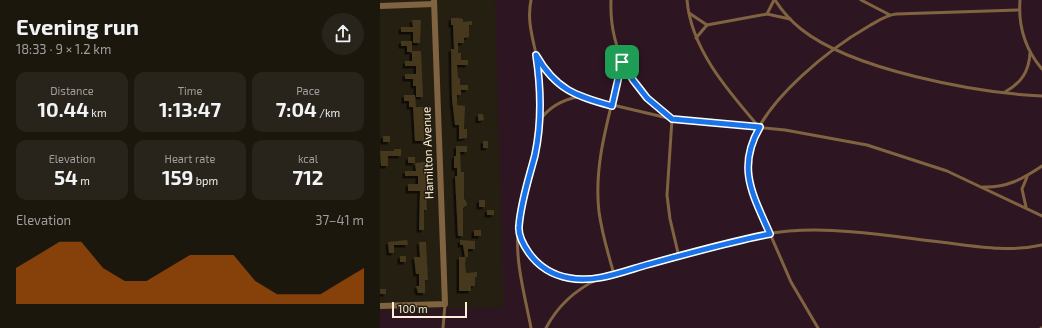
<!DOCTYPE html>
<html lang="en">
<head>
<meta charset="utf-8">
<style>
  body { margin:0; font-family:"Exo 2",sans-serif; background:#29241b; color:#f1f3f6; height:100vh; display:flex; flex-direction:column; font-size:15px; white-space:nowrap }
  * { box-sizing:border-box; margin:0 }
  p { font-size:13px; color:#a09f9d }
  .icon { flex:none; width:22px; height:22px; fill:none; stroke:currentColor; stroke-width:2; stroke-linecap:round; stroke-linejoin:round }
  .map { position:relative; flex:1; overflow:hidden }
  .panel { display:flex; flex-direction:column; background:#1c170d; width:380px }
  .panel>* { flex:none }
  .scale { position:absolute; left:12px; bottom:10px; width:75px; box-sizing:border-box; padding-left:4px; border:2px solid #fceed8; border-top:0; font-size:11px; line-height:14px; white-space:nowrap; color:#fceed8; -webkit-text-stroke:3px #251f11; paint-order:stroke }
  .pin { position:absolute; display:grid; place-items:center; width:34px; height:34px; color:#fff; margin:-17px; border-radius:8px; box-shadow:0 2px 6px #0006 }
  .round { display:grid; place-items:center; flex:none; width:42px; height:42px; border-radius:21px; background:#29241b }
  .head { display:flex; align-items:center; justify-content:space-between; height:68px; padding:0 16px }
  h1 { font-size:22px; font-weight:700; line-height:30px }
  .stats { display:grid; grid-template-columns:repeat(3,1fr); gap:6px; height:68px; padding:4px 16px }
  .stats div { display:grid; align-content:center; border-radius:10px; background:#29241b; text-align:center }
  .stats b { font-size:20px; font-weight:700 }
  .stats small { font-size:11px; font-weight:400 }
  .stats p { font-size:11px }
  .chart { height:112px; padding:8px 16px }
  .chart p { display:flex; justify-content:space-between }
  .chart svg { width:100%; height:72px; margin-top:4px; fill:#b45309; opacity:.7 }
  main { display:flex; flex:1; min-height:0 }
  .map>svg:first-child { display:block }
</style>
</head>
<body>
<main>
<section class="panel">
<div class="head"><div><h1>Evening run</h1><p>18:33 · 9 × 1.2 km</p></div><a class="round"><svg class="icon" aria-label="share" viewBox="0 0 24 24"><path d="M12 15V3M7 8l5-5 5 5M5 13v7h14v-7"/></svg></a></div>
<div class="stats">
<div><p>Distance</p><b>10.44<small> km</small></b></div>
<div><p>Time</p><b>1:13:47</b></div>
<div><p>Pace</p><b>7:04<small> /km</small></b></div>
</div>
<div class="stats">
<div><p>Elevation</p><b>54<small> m</small></b></div>
<div><p>Heart rate</p><b>159<small> bpm</small></b></div>
<div><p>kcal</p><b>712</b></div>
</div>
<div class="chart"><p><span>Elevation</span>37–41 m</p>
<svg viewBox="0 0 160 44" preserveAspectRatio="none"><path d="M0 44V22L10 14L20 6L30 6L40 22L50 30L60 30L70 22L80 14L90 14L100 14L110 30L120 38L130 38L140 38L150 30L160 22V44z"/></svg>
</div>
</section>
<div class="map">
<svg width="662" height="328" viewBox="0 0 662 328">
  <defs>
    <filter id="shadow"><feDropShadow dx="-2.5" dy="2.5" stdDeviation="0" flood-color="#0009"/></filter>
  </defs>
  <rect width="100%" height="100%" fill="#251f11"/>
  <polygon fill="#2e1522" points="115,0 662,0 662,328 0,328 0,311 124,307"/>
  <g fill="#44391f" filter="url(#shadow)">
    <polygon points="71,18 79,18 83,19 83,22 92,21 92,25 89,25 89,37 84,38 84,43 78,43 78,53 81,53 81,60 88,60 88,65 77,65 78,78 80,78 80,85 88,85 88,90 81,90 81,95 77,95 77,105 85,106 84,129 87,129 87,138 79,139 79,125 75,125 72,99 71,49 74,49 73,25 71,25"/>
    <polygon points="32,20 41,20 40,43 33,43 33,32 21,32 21,27 33,27"/>
    <polygon points="21,41 32,41 32,51 41,51 43,97 36,97 36,86 33,86 33,79 25,79 25,74 36,74 36,66 25,66 25,61 32,61 32,52 27,52 27,46 21,46"/>
    <polygon points="24,95 35,95 36,107 29,107 29,101 24,101"/>
    <polygon points="33,107 44,107 44,141 35,141"/>
    <polygon points="98,114 103,114 104,120 98,121"/>
    <rect x="3" y="136" width="7" height="6"/>
    <rect x="103" y="141" width="5" height="7"/>
    <polygon points="76,146 87,146 87,152 80,152 81,172 84,172 84,199 86,201 87,205 83,208 83,236 78,236 75,176 77,176 77,168 74,168 74,156 76,156"/>
    <polygon points="14,149 21,149 21,156 8,156 8,166 1,166 0,151 14,151"/>
    <polygon points="28,157 35,157 35,163 45,162 47,210 44,210 44,230 39,230 40,191 28,191 28,184 38,184 38,176 25,176 25,171 36,171 35,163 28,163"/>
    <rect x="99" y="200" width="6" height="7"/>
    <rect x="107" y="210" width="7" height="5"/>
    <rect x="94" y="230" width="7" height="6"/>
    <polygon points="27,240 28,245 14,245 14,253 9,253 8,242"/>
    <polygon points="80,240 95,241 95,249 88,249 88,257 86,257 85,263 86,273 97,272 97,277 95,277 95,286 91,286 91,291 79,291 79,257 85,257 83,245 80,245"/>
    <polygon points="39,242 46,242 48,280 45,280 45,293 38,293 36,286 39,286 39,274 36,274 34,257 40,257"/>
    <rect x="20" y="256" width="6" height="6"/>
    <rect x="0" y="289" width="6" height="5"/>
  </g>
  <g fill="none" stroke-linecap="round" stroke-linejoin="round">
    <g stroke="#806340" stroke-width="3">
      <path d="M231,0C229,48 252,93 292,119L287,195L290,219L299,257"/>
      <path d="M307,0C311,49 348,91 379,127"/>
      <path d="M395,0C402,11 411,21 421,29C472,70 597,93 662,96"/>
      <polyline points="481,0 510,15"/>
      <path d="M640,0C638,26 645,49 662,69"/>
      <polyline points="309,13 327,25 387,14 394,0"/>
      <polyline points="387,14 410,19"/>
      <polyline points="316,38 327,25"/>
      <path d="M156,55C166,72 181,88 199,97L292,119L405,130L487,145L567,171L662,216"/>
      <path d="M625,92C641,83 649,72 650,53"/>
      <path d="M159,121C169,107 181,100 198,97"/>
      <path d="M603,187C626,188 643,179 662,166"/>
      <polyline points="646,207 642,189 647,177"/>
      <path d="M138,228C145,254 164,276 191,279C216,281 239,273 262,266C311,254 359,235 409,231C463,227 516,237 569,243C600,247 631,252 662,245"/>
      <path d="M234,274C228,254 222,233 219,212C213,161 231,111 242,62"/>
      <polyline points="63,328 65,304"/>
      <path d="M151,328C145,296 135,262 138,229C142,188 159,150 160,109C160,91 160,72 156,54C152,35 147,20 151,0"/>
      <path d="M166,328C178,305 195,290 218,279"/>
      <path d="M438,328L411,282L371,190C366,175 366,157 372,142C388,98 449,49 489,26C498,21 506,15 516,14L639,10"/>
      <polyline points="661,328 662,328"/>
    </g>
    <g stroke="#806340" stroke-width="6">
      <polyline points="0,6 54,4"/>
      <polyline points="0,306 65,304 54,0"/>
    </g>
  </g>
  <g fill="none" stroke-linecap="round" stroke-linejoin="round">
    <g stroke="#fff" stroke-width="8">
      <path id="route" d="M156,55C176,90 196,96 232,106L242,62L253,80L267,98L292,119L380,127C356,168 373,195 390,234C348,242 307,254 266,265C242,272 215,283 189,278C172,275 159,267 149,253C144,246 138,235 139,226C141,201 149,178 155,155C162,122 161,88 156,55Z"/>
    </g>
    <use href="#route" stroke="#1a73e8" stroke-width="5"/>
  </g>
  <g text-anchor="middle" stroke-width="3" stroke-linejoin="round" paint-order="stroke">
    <g font-size="12" fill="#fceed8" stroke="#251f11">
      <text transform="translate(48 153) rotate(-92)" y="4">Hamilton Avenue</text>
    </g>
  </g>
</svg>
<div class="scale">100 m</div>
<div class="pin" style="left:242px;top:62px;background:#1e9e55"><svg class="icon" aria-label="arrive" viewBox="0 0 24 24"><path d="M6 21V4h12l-3 4 3 4H6"/></svg></div>
</div>
</main>
</body>
</html>
